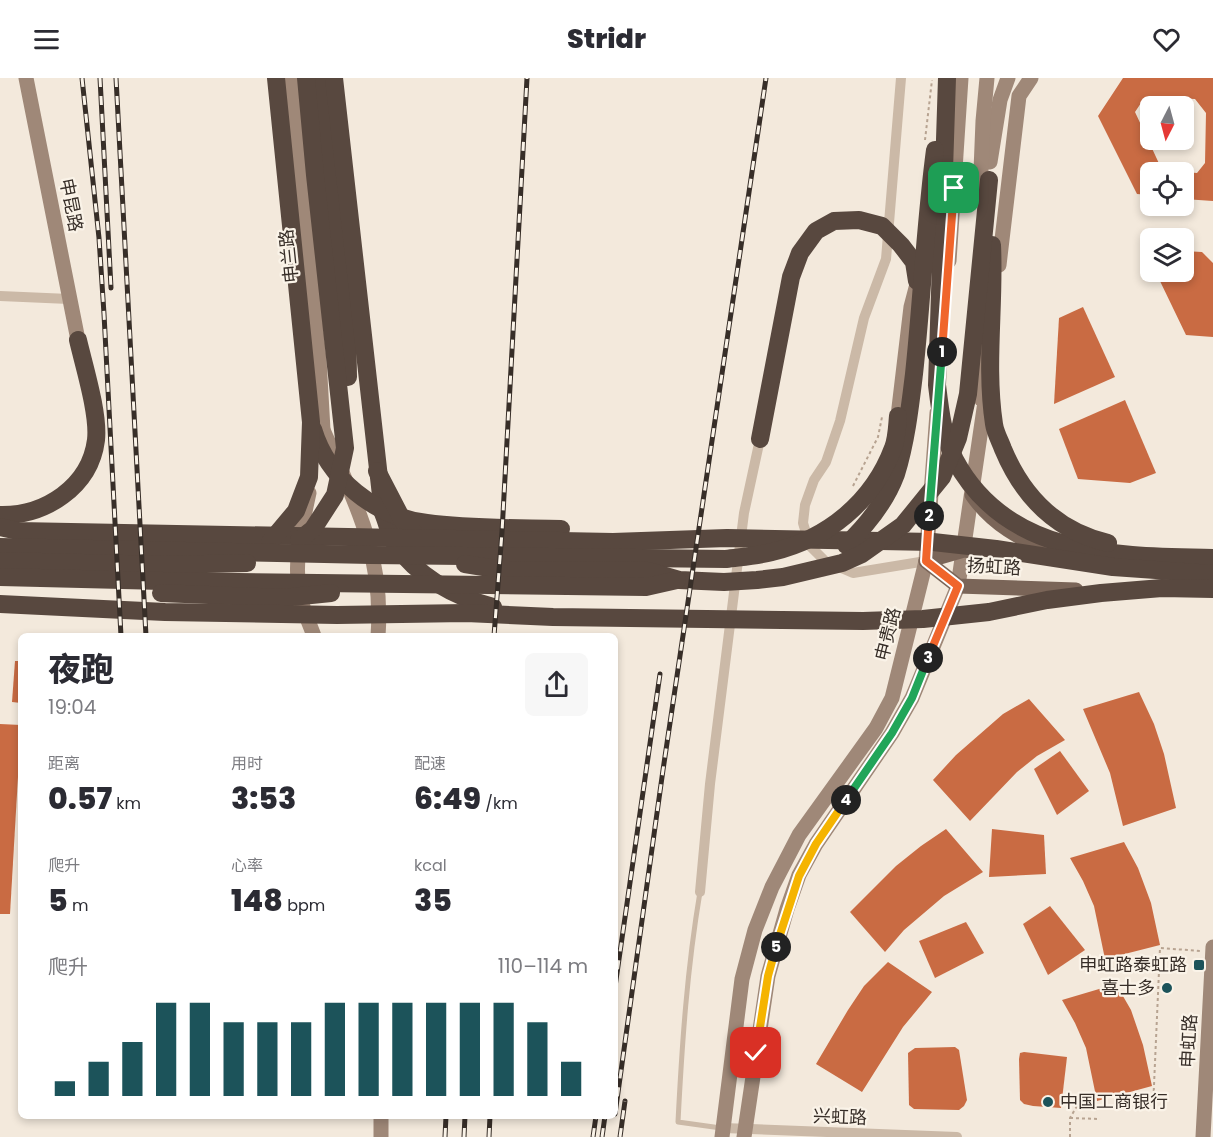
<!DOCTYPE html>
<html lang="zh">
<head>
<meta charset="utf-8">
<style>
  body { margin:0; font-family:Poppins,"Noto Sans SC",sans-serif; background:#f7f7f7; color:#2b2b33; height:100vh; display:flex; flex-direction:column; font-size:22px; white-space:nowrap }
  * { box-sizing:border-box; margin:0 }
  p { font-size:20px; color:#7c7c81 }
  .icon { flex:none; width:33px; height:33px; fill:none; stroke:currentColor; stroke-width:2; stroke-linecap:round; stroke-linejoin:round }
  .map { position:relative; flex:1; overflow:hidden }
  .panel { position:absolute; left:18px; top:555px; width:600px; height:486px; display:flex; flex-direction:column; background:#fff; border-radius:9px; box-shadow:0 3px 9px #0003 }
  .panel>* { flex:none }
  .needle { width:39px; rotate:186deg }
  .tools { position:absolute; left:1140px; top:18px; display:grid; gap:12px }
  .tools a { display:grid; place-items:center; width:54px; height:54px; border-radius:9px; background:#fff; box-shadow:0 3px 9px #0003; font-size:30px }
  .pin { position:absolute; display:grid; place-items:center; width:51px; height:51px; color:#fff; margin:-26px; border-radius:12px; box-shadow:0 3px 9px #0006 }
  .km { position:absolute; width:30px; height:30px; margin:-15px; border-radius:50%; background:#222; color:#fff; font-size:16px; line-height:30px; text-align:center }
  .round { display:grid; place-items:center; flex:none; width:63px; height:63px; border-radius:9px; background:#f7f7f7 }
  .headline { display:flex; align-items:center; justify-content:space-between; height:102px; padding:0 30px }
  h1 { font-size:33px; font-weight:800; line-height:45px }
  .stats { display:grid; grid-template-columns:repeat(3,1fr); gap:9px; height:102px; padding:6px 30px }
  .stats div { display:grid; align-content:center }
  .stats b { font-size:30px; font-weight:800 }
  .stats small { font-size:16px; font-weight:400 }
  .stats p { font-size:16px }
  .chart { height:168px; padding:12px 30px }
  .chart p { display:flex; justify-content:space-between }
  .chart svg { width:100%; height:108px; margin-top:6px; stroke:#1c535a; stroke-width:6 }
  header { display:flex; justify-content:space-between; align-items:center; height:78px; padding:0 30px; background:#fff; font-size:27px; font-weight:800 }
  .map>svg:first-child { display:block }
</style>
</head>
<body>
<header><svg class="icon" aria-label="menu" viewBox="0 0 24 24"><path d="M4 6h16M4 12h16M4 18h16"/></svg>Stridr<svg class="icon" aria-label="heart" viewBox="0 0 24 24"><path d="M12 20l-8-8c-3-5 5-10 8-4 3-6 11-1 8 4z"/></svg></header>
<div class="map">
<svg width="1213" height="1059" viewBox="0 0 1213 1059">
  <rect width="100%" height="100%" fill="#f3e9dc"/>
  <g fill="#c96b43">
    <polygon points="1123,0 1213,0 1213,123 1184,121 1184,94 1197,95 1205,85 1206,35 1195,21 1145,19 1135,34 1163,94 1150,94 1150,117 1137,116 1098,38"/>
    <polygon points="1184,173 1202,174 1213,185 1213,259 1186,257 1159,201 1159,194 1184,194"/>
    <polygon points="1083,229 1115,299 1054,326 1059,240"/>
    <polygon points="1125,322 1156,395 1130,405 1078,401 1059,351"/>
    <polygon points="15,583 21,583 21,625 12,624"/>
    <polygon points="1139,614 1154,646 1164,676 1176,730 1123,748 1110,695 1083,631"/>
    <polygon points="1029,621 1065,662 1037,678 1017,694 970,743 933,702 956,677 1003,636"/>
    <polygon points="0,646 21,647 10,836 0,836"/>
    <polygon points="1060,673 1089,713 1057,737 1034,691"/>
    <polygon points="946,751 983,794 944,818 904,852 885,874 850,834 896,788 921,768"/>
    <polygon points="992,751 1044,757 1046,796 989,799"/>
    <polygon points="1124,764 1138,790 1151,825 1160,867 1105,881 1094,828 1083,803 1070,780"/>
    <polygon points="1050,828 1085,872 1048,897 1023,846"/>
    <polygon points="966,844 984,875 935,900 919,863"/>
    <polygon points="888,884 932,914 903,949 862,1014 816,986 848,932 864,908"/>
    <polygon points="1116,906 1131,932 1143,967 1152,1008 1097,1023 1086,970 1075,945 1062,922"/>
    <polygon points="955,969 959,972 967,1022 964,1028 959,1032 914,1031 909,1027 908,975 915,970"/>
    <polygon points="1024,974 1067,979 1061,1030 1033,1028 1024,1026 1020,1022 1019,981 1020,975"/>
  </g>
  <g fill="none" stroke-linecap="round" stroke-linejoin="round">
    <g stroke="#b7a391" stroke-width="2" stroke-dasharray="3 3" stroke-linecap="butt">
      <polyline points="925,62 932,2"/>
      <polyline points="853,408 878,359 882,339"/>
      <polyline points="1070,1040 1100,1041"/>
      <polyline points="1070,1059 1070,1040 1077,1028 1153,1030 1160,870 1201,873"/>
    </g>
    <path stroke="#cbb9a7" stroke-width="5" d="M700,814C687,891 682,966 678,1044L721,1050"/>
    <g stroke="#cbb9a7" stroke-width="10">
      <polyline points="901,0 886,181 864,240 840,343 826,384 814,402 805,427 803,445 810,468 825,483 853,495 926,483"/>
      <polyline points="0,218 69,221"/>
      <polyline points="700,814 710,706 744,435 760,361"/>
      <polyline points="723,1050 957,1059"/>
    </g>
    <g stroke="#9f8878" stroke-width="15">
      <polyline points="26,0 78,262"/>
      <polyline points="291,0 319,281 323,352 319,371"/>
      <polyline points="990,84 1000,22 1008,0"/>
      <polyline points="980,117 983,43 987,0"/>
      <polyline points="949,183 961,0"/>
      <polyline points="999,187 1019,18 1031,0"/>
      <polyline points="979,267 981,321"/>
      <polyline points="898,338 911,229 916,210"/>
      <path d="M323,352C355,424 384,477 378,558"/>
      <path d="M309,415C302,447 294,480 299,513C301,528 309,544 314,558"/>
      <polyline points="381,1038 381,1059"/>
      <polyline points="722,1059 742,901 755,852 772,809 799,757 876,650 892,620 926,483 937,335"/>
      <polyline points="744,1059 768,898 787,831 799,797 816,766 892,655 912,620 958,508 987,310"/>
      <polyline points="1203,1059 1213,869"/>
    </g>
    <g stroke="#7a6558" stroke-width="15">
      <path d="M972,417C994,448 1020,460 1054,476"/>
      <polyline points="926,483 958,508 1076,512"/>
      <polyline points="926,483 964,472 972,473"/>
    </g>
    <g stroke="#58483f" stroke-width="18">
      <polyline points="319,0 328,95 347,242 348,299"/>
      <path d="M334,0L383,435C387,445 390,457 395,466C418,499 455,519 493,529"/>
      <path d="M947,0L937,307C940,332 943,359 955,382C1007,479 1116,478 1213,480"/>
      <path d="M992,167C995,226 985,287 994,346C995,354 1000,363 1003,371C1023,419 1057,453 1108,465"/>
      <path d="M313,351C328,401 375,439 427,445C471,451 517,450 561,451"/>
      <polyline points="760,361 791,199 800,175 816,153 834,143 859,142 882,148 901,167 914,184 917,203"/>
      <polyline points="377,393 403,443 424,465"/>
      <path d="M0,437C45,438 90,409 96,362C99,336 84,288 78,262"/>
      <polyline points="0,449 18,453 613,464 727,460 933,464 996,471 1113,489 1213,496"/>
      <polyline points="299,462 313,451 335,417 345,370 315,97 306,0"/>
      <polyline points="270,464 296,433 309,399 311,344 276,0"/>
      <path d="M846,467C867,447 886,423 896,396C906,364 910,329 914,296C922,222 925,147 935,72"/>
      <path d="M0,469L371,477L726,481C741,479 757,478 772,474C827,461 873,424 893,370C897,360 897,348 898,338"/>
      <polyline points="0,483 165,487 247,485"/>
      <polyline points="465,486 502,492 648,493 679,502 724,504 757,502 783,499 842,485 862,476 903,447 942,399 958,360 968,316 989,102"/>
      <polyline points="0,499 163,503 646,509 677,502"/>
      <polyline points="161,515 282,520 331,515"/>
      <polyline points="0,526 165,534 337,537 466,535 553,539 863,543 923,541 989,534 1047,522 1101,515 1162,510 1213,511"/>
    </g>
    <g stroke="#372e28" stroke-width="5">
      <g id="rail">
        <polyline points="82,0 99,160 104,236 121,558"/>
        <polyline points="100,0 111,210"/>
        <polyline points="116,0 146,558"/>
        <polyline points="494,558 502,454 527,0"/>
        <polyline points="615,909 660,596"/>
        <polyline points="615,1036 663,692 766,0"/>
        <polyline points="445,1059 446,1038"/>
        <polyline points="464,1059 465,1038"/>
        <polyline points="489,1059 490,1038"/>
        <polyline points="593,1059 596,1038"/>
        <polyline points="602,1059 605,1038"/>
        <polyline points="620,1059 625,1023"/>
      </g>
    </g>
    <use href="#rail" stroke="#faf3e8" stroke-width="3" stroke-dasharray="9" stroke-linecap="butt"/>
  </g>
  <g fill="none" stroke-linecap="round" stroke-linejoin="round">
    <g stroke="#fff" stroke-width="12">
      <polyline id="split-1" points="942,274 954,110"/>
    </g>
    <g stroke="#fff" stroke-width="12">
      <polyline id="split-2" points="929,438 942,274"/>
    </g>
    <g stroke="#fff" stroke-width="12">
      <polyline id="split-3" points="928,580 958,508 926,483 929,438"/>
    </g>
    <g stroke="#fff" stroke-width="12">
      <polyline id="split-4" points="846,722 892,655 912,620 928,580"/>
    </g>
    <g stroke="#fff" stroke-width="12">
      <polyline id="split-5" points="776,869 799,798 816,766 846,722"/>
    </g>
    <g stroke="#fff" stroke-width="12">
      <polyline id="split-6" points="756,975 768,898 776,869"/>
    </g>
    <use href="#split-1" stroke="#f0652b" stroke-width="8"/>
    <use href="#split-2" stroke="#22a559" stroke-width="8"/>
    <use href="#split-3" stroke="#f0652b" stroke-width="8"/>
    <use href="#split-4" stroke="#22a559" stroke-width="8"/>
    <use href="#split-5" stroke="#f5b400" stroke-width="8"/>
    <use href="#split-6" stroke="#f5b400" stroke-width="8"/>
  </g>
  <g fill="#1c535a" stroke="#faf3e8" stroke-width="2">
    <rect x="1193" y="881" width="12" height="12" rx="3"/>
    <circle cx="1167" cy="910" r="6"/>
    <circle cx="1048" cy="1024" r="6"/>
  </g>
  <g text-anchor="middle" stroke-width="4.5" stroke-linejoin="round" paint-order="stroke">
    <g font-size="18" fill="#372e28" stroke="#faf3e8">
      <text transform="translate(71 127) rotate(79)" y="6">申昆路</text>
      <text transform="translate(289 178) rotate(-96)" y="6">申兰路</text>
      <text transform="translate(994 489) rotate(3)" y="6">扬虹路</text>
      <text transform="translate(888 556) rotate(-76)" y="6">申贵路</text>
      <text transform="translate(1189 963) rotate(-87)" y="6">申虹路</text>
      <text transform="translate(840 1039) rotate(2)" y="6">兴虹路</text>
    </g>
    <g font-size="18" fill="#372e28" stroke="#faf3e8" text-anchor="end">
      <text x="1187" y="893">申虹路泰虹路</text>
      <text x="1155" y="916">喜士多</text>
      <text x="1060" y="1030" text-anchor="start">中国工商银行</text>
    </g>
  </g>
</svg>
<div class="tools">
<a><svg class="needle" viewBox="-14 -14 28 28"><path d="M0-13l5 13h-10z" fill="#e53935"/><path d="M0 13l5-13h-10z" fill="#7c7c81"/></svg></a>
<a><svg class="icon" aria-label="locate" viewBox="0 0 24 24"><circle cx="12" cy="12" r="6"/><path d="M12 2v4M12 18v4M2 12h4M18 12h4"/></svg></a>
<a><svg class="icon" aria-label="layers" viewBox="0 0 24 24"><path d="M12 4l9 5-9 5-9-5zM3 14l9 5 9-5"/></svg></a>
</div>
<div class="pin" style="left:954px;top:110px;background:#1e9e55"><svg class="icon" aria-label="arrive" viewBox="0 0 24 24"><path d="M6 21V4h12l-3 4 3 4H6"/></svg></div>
<div class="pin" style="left:756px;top:975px;background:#d93025"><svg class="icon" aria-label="check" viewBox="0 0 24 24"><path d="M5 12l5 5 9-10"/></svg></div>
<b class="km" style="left:942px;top:274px">1</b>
<b class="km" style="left:929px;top:438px">2</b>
<b class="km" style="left:928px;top:580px">3</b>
<b class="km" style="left:846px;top:722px">4</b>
<b class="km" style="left:776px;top:869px">5</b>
<section class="panel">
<div class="headline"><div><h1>夜跑</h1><p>19:04</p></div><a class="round"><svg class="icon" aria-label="share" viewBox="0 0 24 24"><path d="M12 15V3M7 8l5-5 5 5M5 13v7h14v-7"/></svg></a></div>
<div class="stats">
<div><p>距离</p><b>0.57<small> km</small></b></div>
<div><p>用时</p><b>3:53</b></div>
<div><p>配速</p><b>6:49<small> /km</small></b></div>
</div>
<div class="stats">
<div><p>爬升</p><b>5<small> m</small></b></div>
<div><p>心率</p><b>148<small> bpm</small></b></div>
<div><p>kcal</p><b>35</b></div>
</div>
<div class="chart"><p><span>爬升</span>110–114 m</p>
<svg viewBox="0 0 160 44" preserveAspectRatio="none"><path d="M5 44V38M15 44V30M25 44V22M35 44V6M45 44V6M55 44V14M65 44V14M75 44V14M85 44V6M95 44V6M105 44V6M115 44V6M125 44V6M135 44V6M145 44V14M155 44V30"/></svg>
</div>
</section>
</div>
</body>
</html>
